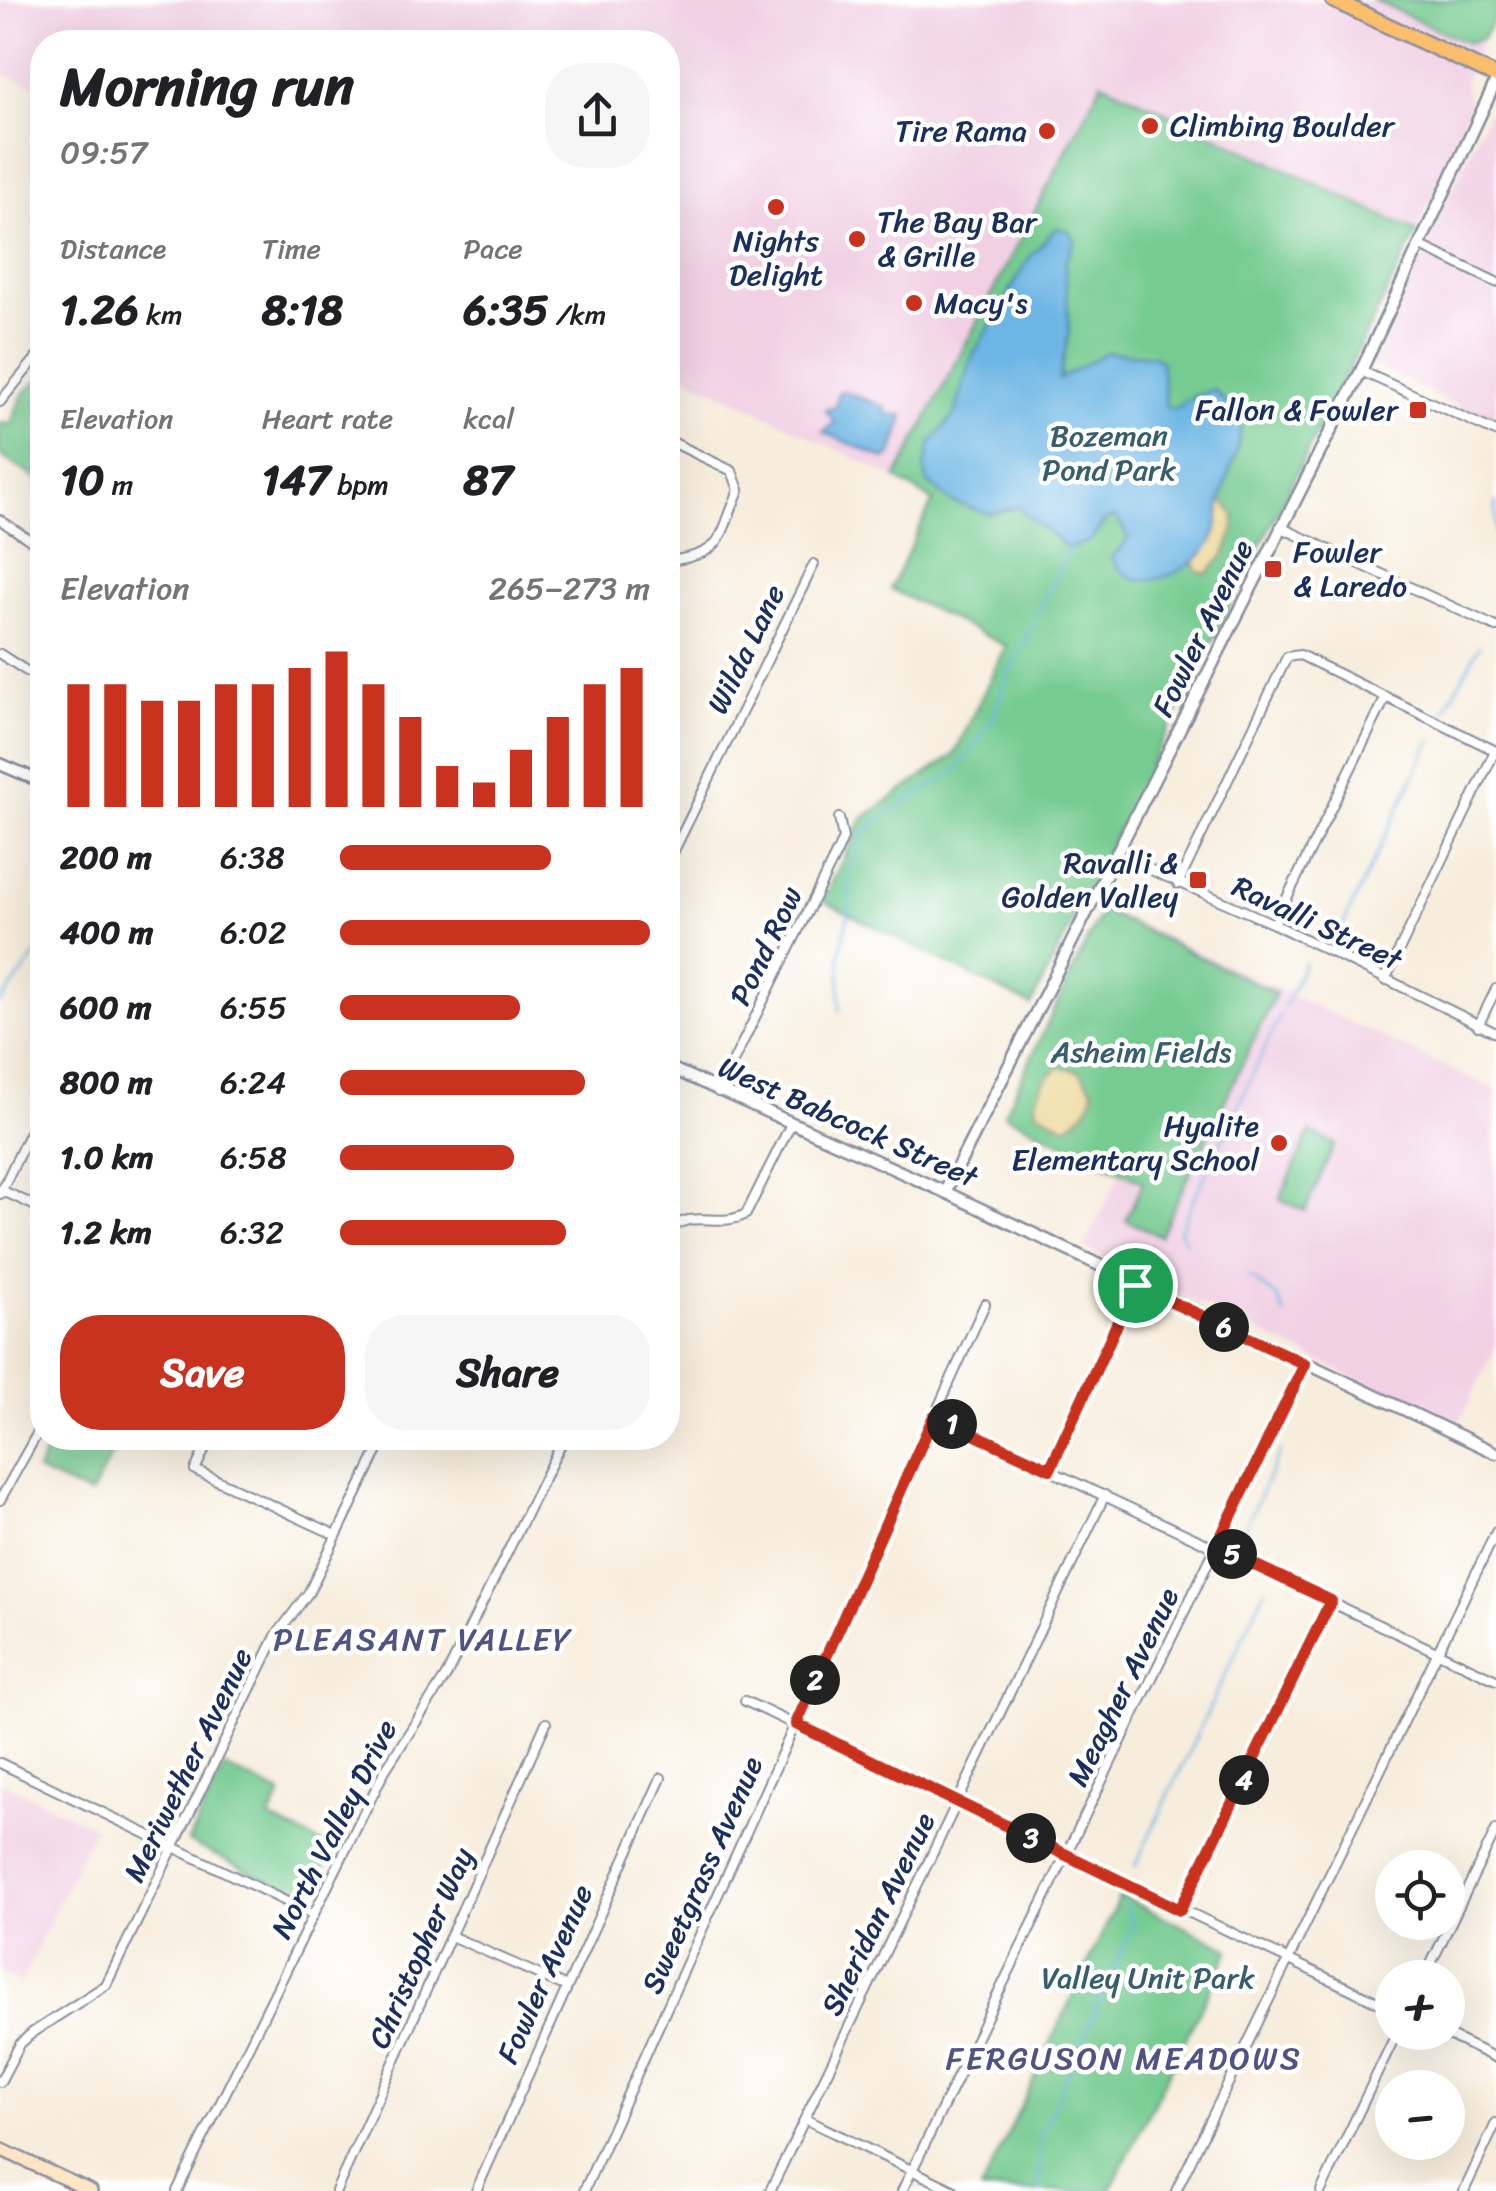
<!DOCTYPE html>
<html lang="en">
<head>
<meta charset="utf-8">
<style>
  body { margin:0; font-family:Sriracha,sans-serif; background:#f6f6f6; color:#202124; height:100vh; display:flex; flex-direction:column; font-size:38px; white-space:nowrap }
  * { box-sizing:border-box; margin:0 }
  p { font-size:32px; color:#757577 }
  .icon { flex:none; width:55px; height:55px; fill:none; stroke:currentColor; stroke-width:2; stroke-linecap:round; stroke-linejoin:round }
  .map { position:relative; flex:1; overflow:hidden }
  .panel { position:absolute; left:30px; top:30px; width:650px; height:1420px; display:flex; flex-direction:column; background:#fff; border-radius:40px; box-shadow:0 10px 40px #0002 }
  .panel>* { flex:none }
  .fabs { position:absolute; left:1375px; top:1850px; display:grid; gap:20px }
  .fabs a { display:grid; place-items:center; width:90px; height:90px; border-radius:50%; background:#fff; box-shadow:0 10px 40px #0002; font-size:50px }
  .pin { position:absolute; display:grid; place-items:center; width:85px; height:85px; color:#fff; margin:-42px; border:5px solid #fff; border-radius:50%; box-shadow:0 2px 10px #0007 }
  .km { position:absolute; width:50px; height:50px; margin:-25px; border-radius:50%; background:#222; color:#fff; font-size:28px; line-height:50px; text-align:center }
  .round { display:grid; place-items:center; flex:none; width:105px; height:105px; border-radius:40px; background:#f6f6f6 }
  .head { display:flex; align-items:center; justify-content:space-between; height:170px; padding:0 30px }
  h1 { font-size:55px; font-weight:700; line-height:75px }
  .figures { display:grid; grid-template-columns:repeat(3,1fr); gap:15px; height:170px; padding:10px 30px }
  .figures div { display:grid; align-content:center }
  .figures b { font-size:42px; font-weight:700 }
  .figures small { font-size:28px; font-weight:400 }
  .figures p { font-size:28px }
  .chart { height:280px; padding:20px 30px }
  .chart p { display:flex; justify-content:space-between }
  .chart svg { width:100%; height:180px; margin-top:10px; stroke:#c8321e; stroke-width:6 }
  .button { display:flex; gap:20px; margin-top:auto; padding:20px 30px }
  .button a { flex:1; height:115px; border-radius:40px; background:#c8321e; color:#fff; font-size:40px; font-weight:700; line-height:115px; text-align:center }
  .button a+a { background:#f6f6f6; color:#202124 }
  ul { padding:0 30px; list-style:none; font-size:32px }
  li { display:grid; grid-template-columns:160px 120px 1fr; align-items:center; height:75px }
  li i { height:25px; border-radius:12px; background:#c8321e }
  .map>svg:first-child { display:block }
</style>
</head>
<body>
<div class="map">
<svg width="1496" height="2191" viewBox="0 0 1496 2191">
  <rect width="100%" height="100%" fill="#fff"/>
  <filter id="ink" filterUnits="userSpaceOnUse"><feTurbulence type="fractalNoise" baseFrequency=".01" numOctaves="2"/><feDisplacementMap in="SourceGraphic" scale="20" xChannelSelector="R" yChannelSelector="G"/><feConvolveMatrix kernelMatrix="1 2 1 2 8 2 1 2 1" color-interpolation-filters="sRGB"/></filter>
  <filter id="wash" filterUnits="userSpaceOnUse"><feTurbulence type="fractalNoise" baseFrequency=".0048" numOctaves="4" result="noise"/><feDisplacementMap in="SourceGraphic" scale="40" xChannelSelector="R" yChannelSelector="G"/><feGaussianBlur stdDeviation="2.25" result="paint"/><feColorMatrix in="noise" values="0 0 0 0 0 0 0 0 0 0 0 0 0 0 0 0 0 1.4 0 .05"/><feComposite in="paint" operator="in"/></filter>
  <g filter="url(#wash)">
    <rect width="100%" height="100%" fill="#f7eddc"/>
    <g fill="#f1d0e4">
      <polygon points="0,0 1496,0 1496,7 1464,82 1470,106 1417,232 1102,83 896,478 668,367 668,42 42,42 42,89 0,72"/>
      <polygon points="1496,111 1496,424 1370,364 1487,115"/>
      <polygon points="1103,908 1496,1090 1496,1346 1457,1427 1084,1248 1121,1171 1004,1114"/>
      <polygon points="0,1781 94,1827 21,1983 0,1972"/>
    </g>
    <g fill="#75cb90" stroke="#487d77" stroke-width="2.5">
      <polygon points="1373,0 1496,0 1496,15 1483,38 1467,43"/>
      <polygon points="1102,82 1417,232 1031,1005 823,901 863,818 954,755 1006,646 890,589 933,501 896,478"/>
      <polygon points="42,376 42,482 0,455 0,422 10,425 23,394"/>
      <polygon points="1102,910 1276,993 1160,1236 1126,1220 1143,1182 1004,1114"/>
      <polygon points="1310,1132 1335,1144 1305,1211 1280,1199"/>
      <polygon points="52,1438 84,1438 114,1450 90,1495 37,1471"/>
      <polygon points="224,1767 281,1794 270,1819 333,1849 309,1900 188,1842"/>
      <polygon points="1120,1896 1230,1949 1110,2191 981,2191"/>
    </g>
    <g fill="#eeda9e" stroke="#84847e" stroke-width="2.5">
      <path d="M1221,499L1235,515C1234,541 1226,556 1207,574L1197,570L1193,560C1215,543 1218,526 1221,499Z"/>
      <path d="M1060,1067L1079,1071L1093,1089C1092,1108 1082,1116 1066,1126L1037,1111C1033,1094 1046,1075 1060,1067Z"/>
    </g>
    <g fill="#6cb5e4" stroke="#4472a1" stroke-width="2.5">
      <path d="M1056,228L1069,231L1075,240L1065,262L1069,333L1059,379L1107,352L1154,356L1161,361L1166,407L1176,409L1186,400L1213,389L1241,418C1242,448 1227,472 1221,501C1218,514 1220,528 1213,539C1195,573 1133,601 1112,558L1129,538L1116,517L1106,520L1091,540L1069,549L1017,507L988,514L950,501L928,483L924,470L931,443L955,414L972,357L1029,258Z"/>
      <polygon points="843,391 885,407 887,414 904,416 892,454 885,459 823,432 835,422 825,410 836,407 838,393"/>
    </g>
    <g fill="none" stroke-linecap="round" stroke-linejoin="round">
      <g stroke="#6cb5e4" stroke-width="2.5">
        <polyline points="1496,502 1496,537"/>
        <polyline points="1496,610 1496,609"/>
        <polyline points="1445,710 1479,646"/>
        <polyline points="1337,937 1431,741"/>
        <polyline points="0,1003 42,947"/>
        <polyline points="1284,1007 1305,962"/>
        <polyline points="840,1011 840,953 850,907 848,875 862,835 888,813 957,770 992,721 1009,671 1069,549"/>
        <polyline points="1215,1155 1281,1014"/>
        <polyline points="1185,1241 1179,1231 1207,1171"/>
        <polyline points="1248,1276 1278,1298 1285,1315"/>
        <polyline points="1261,1554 1240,1538 1281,1450"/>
        <polyline points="1135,1866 1265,1590"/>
        <polyline points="1040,2191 1039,2139 1133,1925 1126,1905"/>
      </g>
    </g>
  </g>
  <g filter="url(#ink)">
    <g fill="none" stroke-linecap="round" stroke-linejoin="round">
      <g stroke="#898e9d" stroke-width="12">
        <g id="minor">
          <polyline points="1421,246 1496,282"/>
          <polyline points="1361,371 1496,432"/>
          <polyline points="0,402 42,351"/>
          <path d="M668,440L732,471L739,490C718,539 725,554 668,561"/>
          <polyline points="0,520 42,548"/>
          <polyline points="1280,527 1496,627"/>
          <polyline points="0,654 42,681"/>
          <polyline points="1117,855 1274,924 1496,1033"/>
          <polyline points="668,863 814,564"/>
          <polyline points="1178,884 1287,657 1300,655 1496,751"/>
          <polyline points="1274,924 1385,699"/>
          <polyline points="1385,980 1495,751"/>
          <polyline points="1478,1026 1496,989"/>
          <polyline points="718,1092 838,850 843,838 839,818"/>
          <polyline points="1,1190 42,1209"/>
          <polyline points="0,1194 42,1107"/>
          <path d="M668,1232C690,1207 719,1229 746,1214L791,1124"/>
          <polyline points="934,1416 1496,1680"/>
          <polyline points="210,1438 195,1470 336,1535"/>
          <polyline points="1050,1469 1135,1285"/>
          <polyline points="0,1500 42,1425"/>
          <polyline points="745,1701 1392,2009"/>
          <polyline points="0,1763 314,1915"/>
          <polyline points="1180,1910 1331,1601"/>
          <polyline points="451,1936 567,1987"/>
          <polyline points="1424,1978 1496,1830"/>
          <polyline points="1442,2032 1496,2058"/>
          <polyline points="0,2082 20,2044 33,2032 106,1985 276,1636 309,1592 384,1438"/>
          <polyline points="805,2119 955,2191"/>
          <polyline points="177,2191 385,1770 446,1676 564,1438"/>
          <polyline points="336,2191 546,1723"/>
          <polyline points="476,2191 661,1778"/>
          <polyline points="584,2191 985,1304"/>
          <polyline points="770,2191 1105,1495"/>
          <polyline points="902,2191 1305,1364"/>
          <polyline points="1176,2191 1496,1532"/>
          <polyline points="1321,2191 1397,2032"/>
          <polyline points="1464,2191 1496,2123"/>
        </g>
      </g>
      <g stroke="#898e9d" stroke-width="15">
        <g id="tertiary">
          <polyline points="0,764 42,782"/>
          <polyline points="668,1067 945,1192 1496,1453"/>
          <polyline points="945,1192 1361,371 1496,81"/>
        </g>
      </g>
      <g stroke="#898e9d" stroke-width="16">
        <polyline id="secondary" points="0,2149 91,2191"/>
      </g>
      <g stroke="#898e9d" stroke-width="19">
        <polyline id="trunk" points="1333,0 1496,76"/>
      </g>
      <use href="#minor" stroke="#fff" stroke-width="8"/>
      <use href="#tertiary" stroke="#fff" stroke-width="10"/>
      <use href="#secondary" stroke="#fde5c5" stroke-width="11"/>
      <use href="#trunk" stroke="#fabe6d" stroke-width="14"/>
    </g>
  </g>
  <g fill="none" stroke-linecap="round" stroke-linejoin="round" filter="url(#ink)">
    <g stroke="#fff" stroke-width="20">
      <polygon id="route" points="1135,1285 1305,1364 1216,1547 1331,1601 1180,1910 796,1724 934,1416 1050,1469"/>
    </g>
    <use href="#route" stroke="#c8321e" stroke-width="12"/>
  </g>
  <g fill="#c8321e" stroke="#fff" stroke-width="4">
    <circle cx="1150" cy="126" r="10"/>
    <circle cx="1047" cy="131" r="10"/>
    <circle cx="776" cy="207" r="10"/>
    <circle cx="857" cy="239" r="10"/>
    <circle cx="914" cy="303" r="10"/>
    <rect x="1408" y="400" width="20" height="20" rx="5"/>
    <rect x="1263" y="559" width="20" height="20" rx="5"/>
    <rect x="1188" y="870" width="20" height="20" rx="5"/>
    <circle cx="1279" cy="1143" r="10"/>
  </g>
  <g text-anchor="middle" stroke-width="9" stroke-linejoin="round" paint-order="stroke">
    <g font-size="30" fill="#1b2f5e" stroke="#fff" text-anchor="start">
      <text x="1170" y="136">Climbing Boulder</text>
      <text x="1027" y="141" text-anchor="end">Tire Rama</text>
      <text x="877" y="232">The Bay Bar<tspan x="877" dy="34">&amp; Grille</tspan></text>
      <text x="776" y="251" text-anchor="middle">Nights<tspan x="776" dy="34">Delight</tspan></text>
      <text x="934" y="313">Macy's</text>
      <text x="1398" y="420" text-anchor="end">Fallon &amp; Fowler</text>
      <text x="1293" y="562">Fowler<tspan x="1293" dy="34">&amp; Laredo</tspan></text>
      <text x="1178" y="873" text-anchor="end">Ravalli &amp;<tspan x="1178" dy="34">Golden Valley</tspan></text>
      <text x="1259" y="1136" text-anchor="end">Hyalite<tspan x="1259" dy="34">Elementary School</tspan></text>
    </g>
    <g font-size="30" fill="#365e6d" stroke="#fff">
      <text x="1109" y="446">Bozeman<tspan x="1109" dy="34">Pond Park</tspan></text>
      <text x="1141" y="1062">Asheim Fields</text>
      <text x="1148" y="1988">Valley Unit Park</text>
    </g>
    <g font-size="30" fill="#1b2f5e" stroke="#fff">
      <text transform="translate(1203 628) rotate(-64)" y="10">Fowler Avenue</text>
      <text transform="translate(746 649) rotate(-64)" y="10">Wilda Lane</text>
      <text transform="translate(1317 923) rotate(25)" y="10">Ravalli Street</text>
      <text transform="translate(766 946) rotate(-64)" y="10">Pond Row</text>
      <text transform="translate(848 1122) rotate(24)" y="10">West Babcock Street</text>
      <text transform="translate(1123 1687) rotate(-64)" y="10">Meagher Avenue</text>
      <text transform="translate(188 1765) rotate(-64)" y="10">Meriwether Avenue</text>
      <text transform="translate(334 1829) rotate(-63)" y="10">North Valley Drive</text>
      <text transform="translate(702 1875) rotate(-66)" y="10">Sweetgrass Avenue</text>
      <text transform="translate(878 1914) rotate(-64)" y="10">Sheridan Avenue</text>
      <text transform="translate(421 1948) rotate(-66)" y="10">Christopher Way</text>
      <text transform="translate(545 1974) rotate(-66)" y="10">Fowler Avenue</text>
    </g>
    <g font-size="32" letter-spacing="2.5" fill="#4f5484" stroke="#fff">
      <text x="423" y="1650">PLEASANT VALLEY</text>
      <text x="1124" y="2069">FERGUSON MEADOWS</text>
    </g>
  </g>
</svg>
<div class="fabs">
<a><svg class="icon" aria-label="locate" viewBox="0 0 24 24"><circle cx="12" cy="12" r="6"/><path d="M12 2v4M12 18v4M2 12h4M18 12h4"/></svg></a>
<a>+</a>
<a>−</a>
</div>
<div class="pin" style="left:1135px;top:1285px;background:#1e9e55"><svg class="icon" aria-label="arrive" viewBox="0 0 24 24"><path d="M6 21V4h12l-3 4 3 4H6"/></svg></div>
<b class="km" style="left:952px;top:1424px">1</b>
<b class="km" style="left:815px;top:1680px">2</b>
<b class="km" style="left:1031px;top:1838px">3</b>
<b class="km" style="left:1244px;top:1780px">4</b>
<b class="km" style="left:1232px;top:1554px">5</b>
<b class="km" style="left:1224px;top:1327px">6</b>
<section class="panel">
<div class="head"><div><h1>Morning run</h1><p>09:57</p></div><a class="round"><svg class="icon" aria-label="share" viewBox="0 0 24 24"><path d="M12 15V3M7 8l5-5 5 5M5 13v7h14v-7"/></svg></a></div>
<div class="figures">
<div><p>Distance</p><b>1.26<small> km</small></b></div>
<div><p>Time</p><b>8:18</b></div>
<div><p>Pace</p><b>6:35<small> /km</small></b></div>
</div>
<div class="figures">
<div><p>Elevation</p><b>10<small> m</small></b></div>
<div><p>Heart rate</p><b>147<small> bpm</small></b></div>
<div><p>kcal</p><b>87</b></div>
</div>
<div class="chart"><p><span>Elevation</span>265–273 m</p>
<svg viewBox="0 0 160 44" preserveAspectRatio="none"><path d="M5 44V14M15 44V14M25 44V18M35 44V18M45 44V14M55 44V14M65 44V10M75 44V6M85 44V14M95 44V22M105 44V34M115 44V38M125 44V30M135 44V22M145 44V14M155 44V10"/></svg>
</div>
<ul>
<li><b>200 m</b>6:38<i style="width:68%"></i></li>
<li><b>400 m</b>6:02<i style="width:100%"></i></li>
<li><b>600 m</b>6:55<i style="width:58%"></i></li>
<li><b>800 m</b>6:24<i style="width:79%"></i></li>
<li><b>1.0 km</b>6:58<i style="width:56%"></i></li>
<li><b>1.2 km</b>6:32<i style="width:73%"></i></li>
</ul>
<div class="button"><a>Save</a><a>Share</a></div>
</section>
</div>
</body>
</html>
